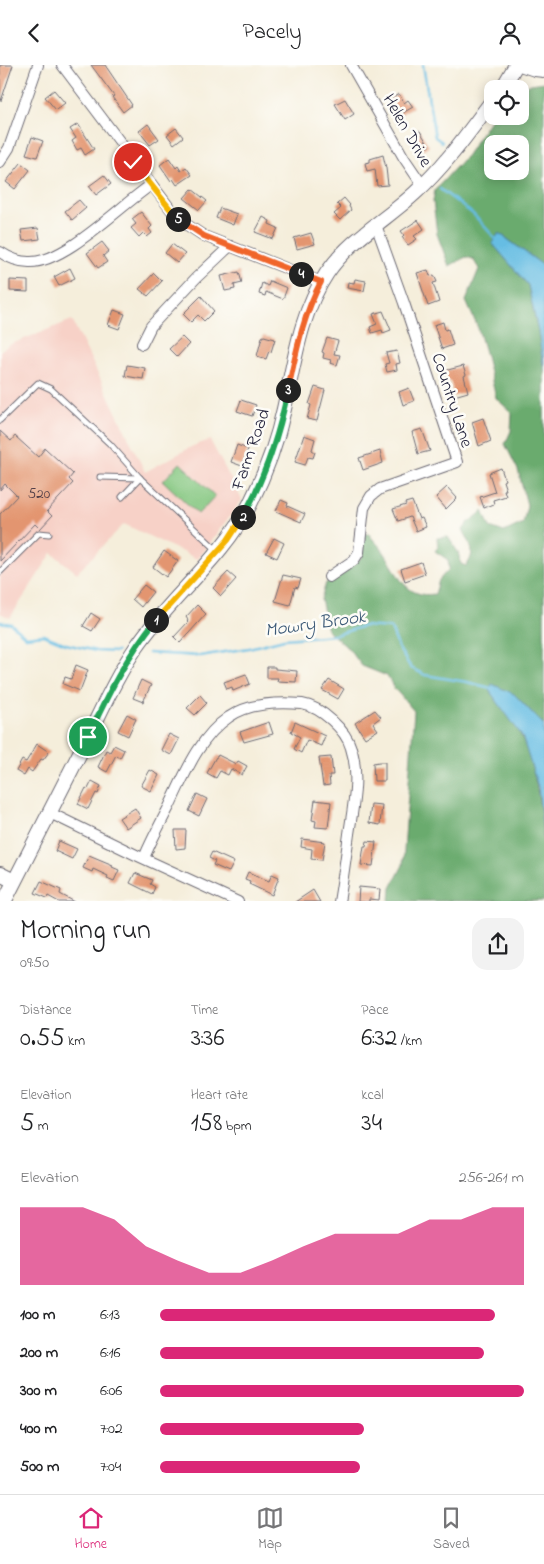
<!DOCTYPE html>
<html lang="en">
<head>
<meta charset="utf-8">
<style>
  body { margin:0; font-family:"Indie Flower",sans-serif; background:#f2f2f2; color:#202124; height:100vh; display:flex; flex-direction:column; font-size:19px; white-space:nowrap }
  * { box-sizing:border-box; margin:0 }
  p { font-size:16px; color:#757577 }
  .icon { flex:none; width:28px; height:28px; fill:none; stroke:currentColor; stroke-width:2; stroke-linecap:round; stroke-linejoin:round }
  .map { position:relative; height:836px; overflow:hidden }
  .drawer { display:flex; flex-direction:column; background:#fff; flex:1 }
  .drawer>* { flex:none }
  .fabs { position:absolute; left:484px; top:15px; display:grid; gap:10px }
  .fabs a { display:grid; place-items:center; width:45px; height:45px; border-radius:10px; background:#fff; box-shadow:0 2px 12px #0003; font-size:25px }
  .pin { position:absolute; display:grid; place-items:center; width:42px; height:42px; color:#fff; margin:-21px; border:2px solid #fff; border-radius:50%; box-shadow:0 1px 5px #0007 }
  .km { position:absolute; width:25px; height:25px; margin:-12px; border-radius:50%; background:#222; color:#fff; font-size:14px; line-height:25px; text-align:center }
  .round { display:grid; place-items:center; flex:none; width:52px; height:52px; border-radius:15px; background:#f2f2f2 }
  .headline { display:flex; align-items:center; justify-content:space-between; height:85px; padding:0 20px }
  h1 { font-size:28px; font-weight:600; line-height:38px }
  .metrics { display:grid; grid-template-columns:repeat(3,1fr); gap:8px; height:85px; padding:5px 20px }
  .metrics div { display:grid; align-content:center }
  .metrics b { font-size:25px; font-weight:600 }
  .metrics small { font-size:14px; font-weight:400 }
  .metrics p { font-size:14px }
  .chart { height:140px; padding:10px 20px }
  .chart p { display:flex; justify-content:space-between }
  .chart svg { width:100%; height:90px; margin-top:5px; fill:#db2777; opacity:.7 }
  ul { padding:0 20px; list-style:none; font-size:16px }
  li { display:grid; grid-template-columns:80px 60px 1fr; align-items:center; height:38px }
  li i { height:12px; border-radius:6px; background:#db2777 }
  header { display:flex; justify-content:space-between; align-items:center; height:65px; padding:0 20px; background:#fff; font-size:22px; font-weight:600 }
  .tab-bar { display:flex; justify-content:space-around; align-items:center; height:70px; border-top:1px solid #e0e0e0; background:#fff; font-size:14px; color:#757577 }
  .tab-bar a { display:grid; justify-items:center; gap:2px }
  .tab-bar .selected { color:#db2777 }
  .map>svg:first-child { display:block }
</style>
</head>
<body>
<header><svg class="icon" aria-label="back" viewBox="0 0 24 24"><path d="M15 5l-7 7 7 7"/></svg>Pacely<svg class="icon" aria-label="person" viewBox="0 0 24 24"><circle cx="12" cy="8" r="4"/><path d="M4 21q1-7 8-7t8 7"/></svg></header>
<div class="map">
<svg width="544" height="837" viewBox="0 0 544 837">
  <rect width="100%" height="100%" fill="#fdfcf7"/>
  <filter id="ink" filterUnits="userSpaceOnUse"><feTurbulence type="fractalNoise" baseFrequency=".02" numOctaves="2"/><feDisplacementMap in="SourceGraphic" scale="10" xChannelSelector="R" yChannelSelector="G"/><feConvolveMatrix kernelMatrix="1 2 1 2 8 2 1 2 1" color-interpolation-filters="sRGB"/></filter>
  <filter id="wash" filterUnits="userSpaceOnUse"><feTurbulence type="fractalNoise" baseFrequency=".0096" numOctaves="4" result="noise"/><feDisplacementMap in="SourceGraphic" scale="20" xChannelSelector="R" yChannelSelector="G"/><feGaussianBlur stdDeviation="1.12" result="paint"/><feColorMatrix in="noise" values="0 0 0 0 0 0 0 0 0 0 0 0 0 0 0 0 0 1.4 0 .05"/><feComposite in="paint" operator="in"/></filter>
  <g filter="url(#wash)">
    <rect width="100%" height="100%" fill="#f5eedb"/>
    <polygon fill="#f7d1c7" points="72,255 145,407 193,381 210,375 242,435 197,494 124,459 77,508 52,488 10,553 0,548 0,286 9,280"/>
    <polygon fill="#83c67f" stroke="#52745d" points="180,398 215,431 198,449 163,416"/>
    <path fill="#6aab6e" stroke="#466654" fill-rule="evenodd" d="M544,17V201L499,168L492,178L528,220L538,266L544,305V660L514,629L489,625C498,638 516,659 522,673C544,725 544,781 544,836H390L391,823L403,800L414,646L394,623L387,611L362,601L349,584L328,566L321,534L326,518L349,504L362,492L363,471L368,468C373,475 379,480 384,487C398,508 404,534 435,529L439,515L449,504L448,495L435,486L438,482L437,473L448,472L458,487L461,499L466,501C477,487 470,478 463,465L468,458L483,446L490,462L504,467L523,458L527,440L518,405L505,379L511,366L512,348L496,333L486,291L478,263L466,236L479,204L473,194L466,192L449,201L437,169L433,136L435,125L467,90L493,51H520V25L531,19ZM492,79H520V106H492Z"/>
    <g fill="#66bde3" stroke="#44708f">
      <polygon points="499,168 544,201 544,305 538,266 528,220 492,178"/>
      <polygon points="492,619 514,629 544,660 544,773 538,722 522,671 489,625"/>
    </g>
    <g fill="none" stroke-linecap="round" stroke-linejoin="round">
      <g stroke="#66bde3" stroke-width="2.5">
        <polyline points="423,0 435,72 442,77"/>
        <polyline points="440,124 473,149 496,174"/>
        <polyline points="0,557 11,559 26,572 43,570 66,579 96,586 117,587"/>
        <polyline points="148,588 200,591 249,583 284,574 335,570 364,561 391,563 399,584 411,603 425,610 467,617 491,623"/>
      </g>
    </g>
    <g id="blocks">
      <g fill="#e39570">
        <polygon points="0,0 13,0 1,36 0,36"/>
        <polygon points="91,0 105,0 132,40 123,47 112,32 114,31"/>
        <polygon points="54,25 65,38 56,45 45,32"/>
        <polygon points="399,29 404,38 408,35 413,42 399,50 390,34"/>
        <polygon points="345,34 354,49 345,55 335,39"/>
        <polygon points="78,59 94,84 85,90 81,83 77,85 72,76 76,73 70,64"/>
        <polygon points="148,59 159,74 150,80 139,66"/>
        <polygon points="176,63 183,72 174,79 167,70"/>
        <polygon points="420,66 429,81 419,87 410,71"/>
        <polygon points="32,72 43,76 37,92 26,89"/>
        <polygon points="383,90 386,103 388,120 377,121 375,104 367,106 365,98 370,97 370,94"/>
        <polygon points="169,93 176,103 178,101 181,106 186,102 192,110 177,120 173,114 171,116 160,100"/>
        <polygon points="21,98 30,105 15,124 6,117"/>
        <polygon points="104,110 111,119 96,130 89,121"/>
        <polygon points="192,124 207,136 199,145 184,133"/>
        <polygon points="344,133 350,140 349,141 351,145 340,155 334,149 341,143 337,139"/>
        <polygon points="79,135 86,143 72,155 65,146"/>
        <polygon points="220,143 237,149 233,160 216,153"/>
        <polygon points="141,147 152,161 149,164 152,168 147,172 143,168 139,172 131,163 136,159 132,154"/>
        <polygon points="263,152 270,156 269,159 278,163 273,174 255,167"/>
        <polygon points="418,155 424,164 414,171 417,174 408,180 402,172 404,170 401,166"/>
        <polygon points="38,163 40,174 23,176 21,165"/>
        <polygon points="311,168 315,179 297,184 294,173"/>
        <polygon points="102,177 109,186 103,191 107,197 98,203 87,188"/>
        <polygon points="172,179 185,189 177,198 165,188"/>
        <polygon points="70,203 75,213 59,221 54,212"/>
        <polygon points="428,205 430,211 434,210 437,217 433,218 439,237 428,241 417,208"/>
        <polygon points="239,207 242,218 234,220 235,224 225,226 221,211"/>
        <polygon points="154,208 162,216 148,231 139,224"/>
        <polygon points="355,214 366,216 364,226 347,223 348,217 354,218"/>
        <polygon points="10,215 28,216 28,227 10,226"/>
        <polygon points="270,216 287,223 283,234 266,227 265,231 259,229 262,218 268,221"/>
        <polygon points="201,231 214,246 204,256 198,250 191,257 183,249"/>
        <polygon points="114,245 125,249 119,264 108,260"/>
        <polygon points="383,246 391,265 383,268 382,265 372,268 370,262 377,259 373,249"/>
        <polygon points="443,257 445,265 448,264 453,280 442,284 434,260"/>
        <polygon points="264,271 275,274 271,287 269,286 266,294 257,291 262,272"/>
        <polygon points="182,272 189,279 177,292 169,284"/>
        <polygon points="327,273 338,276 334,289 340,290 337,300 330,298 331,295 323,293 324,288 322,287"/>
        <polygon points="397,286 400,298 396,299 397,305 387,307 385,299 389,298 386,288"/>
        <polygon points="127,300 145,303 143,314 125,311"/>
        <polygon points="463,301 466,310 464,311 468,327 454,331 450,316 447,316 444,306"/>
        <polygon points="315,322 325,325 317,356 307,354 311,340 309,339"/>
        <polygon points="409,323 414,336 403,340 399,327"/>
        <polygon points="241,335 256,340 252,351 237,346"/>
        <polygon points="483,353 491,376 479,381 472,357"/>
        <polygon points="422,364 430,386 418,389 412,367"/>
        <polygon points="0,366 11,376 15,371 38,392 45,383 73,409 69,414 73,418 47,446 52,451 40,464 35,459 0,496 0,449 17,431 5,419 0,425"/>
        <polygon points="304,370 315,374 312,385 315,387 313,393 308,392 305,400 295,397"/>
        <polygon points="237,380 248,384 242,401 231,397"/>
        <polygon points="380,386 383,398 363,405 359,393"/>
        <polygon points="501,403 505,415 503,416 506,425 504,425 506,431 493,435 494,439 484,443 480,432 495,427 489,408"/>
        <polygon points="447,422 457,433 446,444 436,432"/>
        <polygon points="281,435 288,438 287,441 305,449 301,457 276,446"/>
        <polygon points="412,436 419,454 422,453 426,462 416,466 410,452 398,456 393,444 406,440 405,438"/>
        <polygon points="274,473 284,478 277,493 266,488"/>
        <polygon points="164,486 178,496 166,512 153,502"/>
        <polygon points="421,497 425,509 405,516 401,504"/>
        <polygon points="228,507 236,514 221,531 213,523"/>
        <polygon points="283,510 301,514 298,523 295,522 290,540 275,536"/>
        <polygon points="144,520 153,527 141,542 132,534"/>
        <polygon points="197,540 206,549 180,578 174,572 188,557 187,556 188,555 186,552"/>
        <polygon points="91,548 100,554 92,566 83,561"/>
        <polygon points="76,600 88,605 80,626 63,619 65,612 71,614"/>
        <polygon points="267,602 275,602 275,604 297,606 296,617 277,616 278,613 267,613"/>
        <polygon points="246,609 250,619 233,626 232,622 227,624 224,617"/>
        <polygon points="141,615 151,620 143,637 133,633"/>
        <polygon points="329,615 344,624 338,634 322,625"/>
        <polygon points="200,630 207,638 195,650 187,643"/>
        <polygon points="375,645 381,652 373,658 378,665 365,673 355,658"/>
        <polygon points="127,649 136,654 128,671 118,666"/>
        <polygon points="269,657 273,669 244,677 240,667"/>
        <polygon points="295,657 325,671 321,681 307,675 301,688 294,684 300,672 291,667"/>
        <polygon points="169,669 179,674 171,690 161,685"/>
        <polygon points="37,679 49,687 43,695 41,694 32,707 28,704 24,711 16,706 22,695 26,697"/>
        <polygon points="114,680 124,685 120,693 116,690 107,707 98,702 106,685 110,687"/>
        <polygon points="218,690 236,699 238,696 247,701 242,710 231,704 228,710 220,706 216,713 207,708 216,692 217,692"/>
        <polygon points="331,692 333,710 329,710 330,720 323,721 319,693"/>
        <polygon points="379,697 385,697 385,716 374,716 373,698"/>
        <polygon points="150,705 159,710 151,726 141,721"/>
        <polygon points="92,716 101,721 98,729 96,728 88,744 78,739 86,723 88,724"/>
        <polygon points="197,729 207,734 199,751 189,746"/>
        <polygon points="315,735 331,737 328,763 315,762 316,756 312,755"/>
        <polygon points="371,739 382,740 380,760 369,758"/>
        <polygon points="135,743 141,753 126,763 119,753"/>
        <polygon points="175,765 186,765 185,783 176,784"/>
        <polygon points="302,774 325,777 322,795 311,794 312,784 301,782"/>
        <polygon points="59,776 77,784 72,794 55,786"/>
        <polygon points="367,776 376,777 373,801 361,800 364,781 366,781"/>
        <polygon points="212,787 234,797 229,807 213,800 215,796 209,793"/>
        <polygon points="89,790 113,800 112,802 119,805 114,816 107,813 108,811 93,804 92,807 83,803"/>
        <polygon points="248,807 269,816 272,809 279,812 272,830 249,819 250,816 245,814"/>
        <polygon points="135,808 152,815 150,819 155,822 152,829 130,818"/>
        <polygon points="41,816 61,825 60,829 75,837 59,837 48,831 47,833 35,828"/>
        <polygon points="359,822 380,824 379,835 369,834 369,837 358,837"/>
        <polygon points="313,825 320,837 295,837"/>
      </g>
    </g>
  </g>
  <g filter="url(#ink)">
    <use href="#blocks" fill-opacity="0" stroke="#6c6973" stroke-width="1"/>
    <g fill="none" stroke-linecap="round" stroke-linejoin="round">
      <g stroke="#6c6973" stroke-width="7">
        <g id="service">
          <polyline points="0,355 38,318 51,324 110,379 140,413 218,486"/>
          <polyline points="100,412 140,413"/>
          <polyline points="122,432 140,413"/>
          <polyline points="0,507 39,468 49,469"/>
        </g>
      </g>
      <g stroke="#6c6973" stroke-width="12">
        <g id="minor">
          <polyline points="62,0 178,154 204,171 321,217"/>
          <polyline points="351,0 404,93 423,121"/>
          <polyline points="0,97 9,83 38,0"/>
          <path d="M0,187C9,193 18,197 29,197C64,199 121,140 151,120"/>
          <polyline points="142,279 151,261 196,213 230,181"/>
          <polyline points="329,512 354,495 359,487 364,443 371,431 380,424 457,397 404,238 376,160"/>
          <polyline points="50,748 136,790 238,837"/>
          <path d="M144,793C151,776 160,759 169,742C184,711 199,672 229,652C249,638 278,637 302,639C321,642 346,665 351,683C360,710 353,741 349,769C346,791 343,814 339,837"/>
        </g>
      </g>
      <g stroke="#6c6973" stroke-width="16">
        <g id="tertiary">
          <polyline points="523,0 535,4 544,5"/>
          <polyline points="502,24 516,0"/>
          <polyline points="0,809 14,816"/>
          <path d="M4,837C32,782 60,728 87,674C103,642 117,610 137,581C171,531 222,494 250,439C265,409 277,377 284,344C294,299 300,248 327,208C350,174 386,155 415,128C445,101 468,68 492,36"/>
        </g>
      </g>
      <use href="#service" stroke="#fff" stroke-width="5"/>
      <use href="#minor" stroke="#fff" stroke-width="10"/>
      <use href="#tertiary" stroke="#fff" stroke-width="14"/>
    </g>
  </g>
  <g fill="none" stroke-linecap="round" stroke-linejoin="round" filter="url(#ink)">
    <g stroke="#fff" stroke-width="10">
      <path id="split-1" d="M88,672C107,631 127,590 156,555"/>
    </g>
    <g stroke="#fff" stroke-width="10">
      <polyline id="split-2" points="156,555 228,475 243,452"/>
    </g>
    <g stroke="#fff" stroke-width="10">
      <path id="split-3" d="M243,452C265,412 279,370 288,325"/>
    </g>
    <g stroke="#fff" stroke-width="10">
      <path id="split-4" d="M288,325C296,288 303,250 321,217L301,209"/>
    </g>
    <g stroke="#fff" stroke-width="10">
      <polyline id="split-5" points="178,154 204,171 301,209"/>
    </g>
    <g stroke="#fff" stroke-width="10">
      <polyline id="split-6" points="133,97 178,154"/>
    </g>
    <use href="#split-1" stroke="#22a559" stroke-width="6"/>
    <use href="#split-2" stroke="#f5b400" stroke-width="6"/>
    <use href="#split-3" stroke="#22a559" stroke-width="6"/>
    <use href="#split-4" stroke="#f0652b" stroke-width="6"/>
    <use href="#split-5" stroke="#f0652b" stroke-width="6"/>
    <use href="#split-6" stroke="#f5b400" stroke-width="6"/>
  </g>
  <g text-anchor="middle" stroke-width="5" stroke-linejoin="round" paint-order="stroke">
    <g font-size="15" fill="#523f48">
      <text x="39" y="433">520</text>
    </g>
    <g font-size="18" fill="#22223b" stroke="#fdfcf7">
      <text transform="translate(408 65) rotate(60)" y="6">Helen Drive</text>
      <text transform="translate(453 335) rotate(72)" y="6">Country Lane</text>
      <text transform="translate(250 384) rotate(-71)" y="6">Farm Road</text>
    </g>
    <g font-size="19" font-style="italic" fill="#3a5876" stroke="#fdfcf7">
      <text transform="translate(315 557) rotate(-8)" y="7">Mowry Brook</text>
    </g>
  </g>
</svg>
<div class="fabs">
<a><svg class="icon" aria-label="locate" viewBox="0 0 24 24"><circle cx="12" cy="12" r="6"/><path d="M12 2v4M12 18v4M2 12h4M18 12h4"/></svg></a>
<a><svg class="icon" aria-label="layers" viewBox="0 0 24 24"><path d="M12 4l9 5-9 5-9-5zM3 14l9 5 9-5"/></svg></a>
</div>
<div class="pin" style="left:88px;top:672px;background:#1e9e55"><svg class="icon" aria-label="arrive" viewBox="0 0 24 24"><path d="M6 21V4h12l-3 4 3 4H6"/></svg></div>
<div class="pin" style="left:133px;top:97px;background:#d93025"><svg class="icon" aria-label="check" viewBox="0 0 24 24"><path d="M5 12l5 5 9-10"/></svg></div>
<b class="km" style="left:156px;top:555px">1</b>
<b class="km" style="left:243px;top:452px">2</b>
<b class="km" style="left:288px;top:325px">3</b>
<b class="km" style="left:301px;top:209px">4</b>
<b class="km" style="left:178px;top:154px">5</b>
</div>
<section class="drawer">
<div class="headline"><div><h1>Morning run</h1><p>09:50</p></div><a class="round"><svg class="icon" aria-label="share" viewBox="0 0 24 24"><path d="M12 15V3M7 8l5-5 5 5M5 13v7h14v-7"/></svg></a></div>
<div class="metrics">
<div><p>Distance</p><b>0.55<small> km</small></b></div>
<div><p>Time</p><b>3:36</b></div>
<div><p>Pace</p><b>6:32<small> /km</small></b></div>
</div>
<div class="metrics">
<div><p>Elevation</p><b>5<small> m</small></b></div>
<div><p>Heart rate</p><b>158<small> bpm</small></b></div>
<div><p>kcal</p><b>34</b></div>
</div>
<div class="chart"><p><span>Elevation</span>256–261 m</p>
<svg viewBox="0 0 160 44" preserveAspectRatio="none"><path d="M0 44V6L10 6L20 6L30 12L40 25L50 32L60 38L70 38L80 32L90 25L100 19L110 19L120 19L130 12L140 12L150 6L160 6V44z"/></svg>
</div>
<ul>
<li><b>100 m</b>6:13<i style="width:92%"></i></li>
<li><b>200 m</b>6:16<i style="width:89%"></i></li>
<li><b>300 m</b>6:06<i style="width:100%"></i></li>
<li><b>400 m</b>7:02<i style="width:56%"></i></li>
<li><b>500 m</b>7:04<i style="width:55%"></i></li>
</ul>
</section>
<nav class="tab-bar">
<a class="selected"><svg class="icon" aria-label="home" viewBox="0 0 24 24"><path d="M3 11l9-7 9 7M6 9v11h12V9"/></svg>Home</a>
<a><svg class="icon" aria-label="map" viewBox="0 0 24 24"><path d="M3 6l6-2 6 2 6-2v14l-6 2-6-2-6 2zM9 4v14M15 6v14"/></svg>Map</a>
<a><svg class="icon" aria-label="saved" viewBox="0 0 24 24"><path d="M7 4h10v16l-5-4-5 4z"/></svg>Saved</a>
</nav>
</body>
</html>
